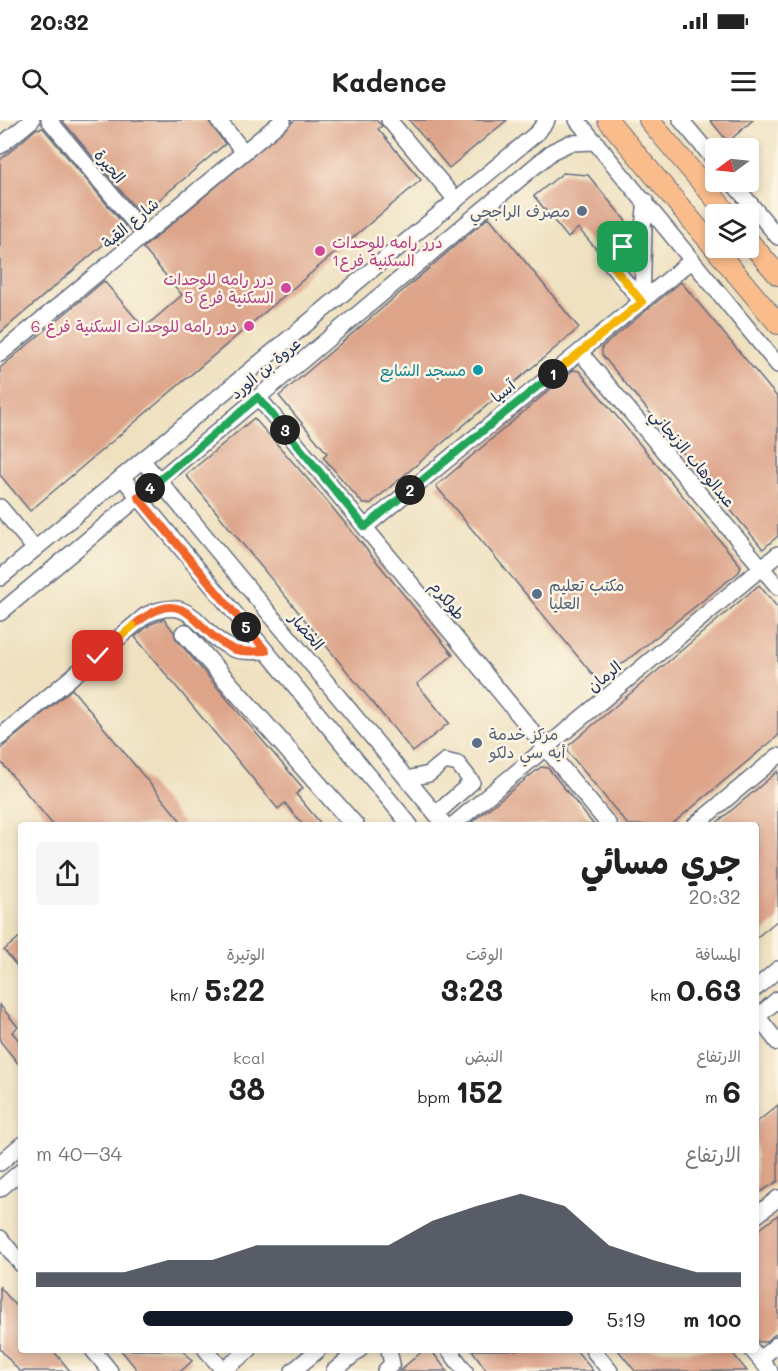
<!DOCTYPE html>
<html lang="ar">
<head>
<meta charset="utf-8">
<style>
  body { margin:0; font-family:Mali,"Playpen Sans Arabic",sans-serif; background:#f6f6f6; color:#222; direction:rtl; height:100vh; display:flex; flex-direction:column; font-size:22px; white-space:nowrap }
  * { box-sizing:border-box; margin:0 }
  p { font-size:20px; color:#767676 }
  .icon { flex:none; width:33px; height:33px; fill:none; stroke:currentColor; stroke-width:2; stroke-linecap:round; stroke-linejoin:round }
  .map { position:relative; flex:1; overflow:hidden; direction:ltr }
  .drawer { position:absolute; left:18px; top:702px; width:741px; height:531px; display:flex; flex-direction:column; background:#fff; border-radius:6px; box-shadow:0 3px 9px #0003; direction:rtl }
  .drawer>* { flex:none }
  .needle { width:39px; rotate:255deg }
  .fabs { position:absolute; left:705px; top:18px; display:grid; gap:12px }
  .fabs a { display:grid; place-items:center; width:54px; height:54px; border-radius:6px; background:#fff; box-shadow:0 3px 9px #0003; font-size:30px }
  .pin { position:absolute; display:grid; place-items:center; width:51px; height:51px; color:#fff; margin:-26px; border-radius:12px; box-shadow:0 3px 9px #0006 }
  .km { position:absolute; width:30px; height:30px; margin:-15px; border-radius:50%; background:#222; color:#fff; font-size:16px; line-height:30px; text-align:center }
  .round { display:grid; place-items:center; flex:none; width:63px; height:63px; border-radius:6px; background:#f6f6f6 }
  .overview { display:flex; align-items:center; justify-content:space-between; height:102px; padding:0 18px }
  h1 { font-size:33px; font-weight:700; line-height:45px }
  .stats { display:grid; grid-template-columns:repeat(3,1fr); gap:9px; height:102px; padding:6px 18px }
  .stats div { display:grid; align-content:center }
  .stats b { font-size:30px; font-weight:700 }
  .stats small { font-size:16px; font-weight:400 }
  .stats p { font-size:16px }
  .chart { height:168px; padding:12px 18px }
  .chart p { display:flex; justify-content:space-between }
  .chart svg { width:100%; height:108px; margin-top:6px; fill:#111827; opacity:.7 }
  ul { padding:0 18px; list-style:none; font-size:20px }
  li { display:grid; grid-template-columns:96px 72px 1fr; align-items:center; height:45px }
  li i { height:15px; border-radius:8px; background:#111827 }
  .status { display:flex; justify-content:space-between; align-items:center; height:42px; padding:0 30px; background:#fff; direction:ltr }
  .status svg { height:16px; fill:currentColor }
  header { display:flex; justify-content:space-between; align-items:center; height:78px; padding:0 18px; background:#fff; font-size:27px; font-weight:700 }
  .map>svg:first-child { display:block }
</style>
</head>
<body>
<div class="status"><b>20:32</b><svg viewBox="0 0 49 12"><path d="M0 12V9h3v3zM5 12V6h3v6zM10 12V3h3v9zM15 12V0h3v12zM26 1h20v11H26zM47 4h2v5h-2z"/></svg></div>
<header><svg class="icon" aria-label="menu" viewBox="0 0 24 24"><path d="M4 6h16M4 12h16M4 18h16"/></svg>Kadence<svg class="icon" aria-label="search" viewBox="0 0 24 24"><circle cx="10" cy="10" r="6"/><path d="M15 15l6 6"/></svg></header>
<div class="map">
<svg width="778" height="1251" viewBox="0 0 778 1251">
  <rect width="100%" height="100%" fill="#fcf5e5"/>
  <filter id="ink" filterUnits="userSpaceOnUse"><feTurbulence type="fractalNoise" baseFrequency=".0167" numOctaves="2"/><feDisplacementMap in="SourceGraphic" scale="12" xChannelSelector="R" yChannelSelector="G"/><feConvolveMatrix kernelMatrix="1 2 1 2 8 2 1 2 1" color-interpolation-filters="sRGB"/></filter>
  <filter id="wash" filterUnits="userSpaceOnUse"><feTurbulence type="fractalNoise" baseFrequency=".008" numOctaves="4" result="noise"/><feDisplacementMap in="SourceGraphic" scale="24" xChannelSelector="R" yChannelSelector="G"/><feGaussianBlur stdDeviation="1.35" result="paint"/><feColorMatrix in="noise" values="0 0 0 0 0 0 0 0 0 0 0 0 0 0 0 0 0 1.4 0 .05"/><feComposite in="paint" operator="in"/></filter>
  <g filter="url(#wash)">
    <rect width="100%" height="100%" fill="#efe1c0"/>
    <g id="blocks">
      <g fill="#dda48a">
        <polygon points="62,0 208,0 225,24 141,95"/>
        <polygon points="295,0 376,0 382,6 378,9 421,60 30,391 0,355 0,248 104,161 144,208 182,175 143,128"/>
        <polygon points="409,0 507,0 449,48"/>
        <polygon points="710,0 753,0 728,22"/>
        <polygon points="43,8 125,106 0,213 0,40 36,9"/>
        <polygon points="563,53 588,55 629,105 597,130 578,108 568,118 534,76"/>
        <polygon points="489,97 579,208 370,384 363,384 323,337 327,333 279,276"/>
        <polygon points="681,162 778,278 778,416 763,429 602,235 602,227"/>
        <polygon points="573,250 579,251 741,446 739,452 599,562 436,366"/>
        <polygon points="254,298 327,381 453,535 417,564 449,603 413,632 186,355"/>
        <polygon points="759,465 778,488 778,616 671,705 628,705 568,632 568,626"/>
        <polygon points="164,499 174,512 176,519 303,668 296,674 322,705 303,705 285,683 278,689 135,517 151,504"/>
        <polygon points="72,569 184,705 53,705 0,641 0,629"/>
        <polygon points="541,647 548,648 594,705 476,705 472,702"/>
        <polygon points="778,651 778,800 756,818 756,705 714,705"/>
        <polygon points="21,816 21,851 4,830"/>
        <polygon points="0,885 18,907 12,912 21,923 21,947 0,921"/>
        <polygon points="778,985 778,1061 756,1075 756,1003"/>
        <polygon points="778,1095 778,1212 765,1222 758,1222 756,1219 756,1112"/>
        <polygon points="0,1167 21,1192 21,1230 53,1230 70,1251 19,1251 0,1229"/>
        <polygon points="121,1230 183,1230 192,1241 181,1251 138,1251"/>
        <polygon points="424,1230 431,1230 447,1251 399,1251"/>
        <polygon points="472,1230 576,1230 593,1251 487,1251"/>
        <polygon points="618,1230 730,1230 747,1251 635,1251"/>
      </g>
    </g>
  </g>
  <g filter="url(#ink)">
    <use href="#blocks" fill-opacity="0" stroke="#656d80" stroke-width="1.5"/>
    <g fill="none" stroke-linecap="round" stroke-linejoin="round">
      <g stroke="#656d80" stroke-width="18">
        <g id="minor">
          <polyline points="49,0 144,114"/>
          <polyline points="218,0 244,32"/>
          <polyline points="389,0 456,80"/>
          <polyline points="577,0 778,245"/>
          <polyline points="681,0 716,42"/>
          <polyline points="0,26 32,0"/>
          <polyline points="732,62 778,117"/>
          <path d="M642,182L612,145C617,129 629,124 642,115L646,81"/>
          <polyline points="642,182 644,110"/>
          <polyline points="580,232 778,467"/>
          <polyline points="0,234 283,0"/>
          <polyline points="258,277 609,705"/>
          <polyline points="142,340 445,705"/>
          <polyline points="122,357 410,705"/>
          <polyline points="0,387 35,429"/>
          <polyline points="365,407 691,141"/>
          <polyline points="0,458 538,12 547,0"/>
          <polyline points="0,493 553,31 570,23 596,22"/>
          <path d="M0,617L146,495C196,473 196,513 233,529C242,533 256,531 266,531"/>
          <polyline points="407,659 429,654 445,641 458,644 472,662 436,694"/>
          <polyline points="353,705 183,513 185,512 356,705"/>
          <polyline points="453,705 778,434"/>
          <polyline points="695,705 778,636"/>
          <polyline points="756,868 778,849"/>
          <polyline points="758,897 778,923"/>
          <polyline points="756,898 778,879"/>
          <polyline points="0,1043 21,1025"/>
          <polyline points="0,1069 21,1051"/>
          <polyline points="756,1096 778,1078"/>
          <polyline points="0,1118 21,1144"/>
          <polyline points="93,1230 110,1251"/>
          <polyline points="206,1230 223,1250"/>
          <polyline points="449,1230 465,1251"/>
          <polyline points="593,1230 610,1251"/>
          <polyline points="752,1230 770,1251"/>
          <polyline points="760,1239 778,1224"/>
          <polyline points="222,1251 249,1230"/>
          <polyline points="293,1251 318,1230"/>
          <polyline points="334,1251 359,1230"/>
          <polyline points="385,1251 392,1244 389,1230"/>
        </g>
      </g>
      <g stroke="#656d80" stroke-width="22">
        <g id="major">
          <polyline points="608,0 778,204"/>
          <polyline points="649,0 728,94"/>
          <polyline points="748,120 778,155"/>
        </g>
      </g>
      <use href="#minor" stroke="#fff" stroke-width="15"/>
      <use href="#major" stroke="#fabc8b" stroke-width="20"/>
    </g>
  </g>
  <g fill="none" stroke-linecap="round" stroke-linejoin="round" filter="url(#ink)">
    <g stroke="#fff" stroke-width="12">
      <polyline id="split-1" points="553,254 642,182 612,145 615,136 623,127"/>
    </g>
    <g stroke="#fff" stroke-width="12">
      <polyline id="split-2" points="410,370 553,254"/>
    </g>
    <g stroke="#fff" stroke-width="12">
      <polyline id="split-3" points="285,310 365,407 410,370"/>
    </g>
    <g stroke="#fff" stroke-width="12">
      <polyline id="split-4" points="150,368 258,277 285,310"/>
    </g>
    <g stroke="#fff" stroke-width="12">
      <polyline id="split-5" points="150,368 138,377 246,507"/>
    </g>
    <g stroke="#fff" stroke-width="12">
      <path id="split-6" d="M133,506C188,460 191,510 233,529C242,533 255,531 266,531L246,507"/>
    </g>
    <g stroke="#fff" stroke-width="12">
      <polyline id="split-7" points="98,536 133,506"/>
    </g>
    <use href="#split-1" stroke="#f5b400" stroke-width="8"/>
    <use href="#split-2" stroke="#22a559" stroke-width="8"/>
    <use href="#split-3" stroke="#22a559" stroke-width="8"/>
    <use href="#split-4" stroke="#22a559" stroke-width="8"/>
    <use href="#split-5" stroke="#f0652b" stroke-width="8"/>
    <use href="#split-6" stroke="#f0652b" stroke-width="8"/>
    <use href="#split-7" stroke="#f5b400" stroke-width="8"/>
  </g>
  <g fill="#5c6f8a" stroke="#fcf5e5" stroke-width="2">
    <circle cx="582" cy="91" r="6"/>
    <circle cx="537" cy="474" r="6"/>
    <circle cx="477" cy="623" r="6"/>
  </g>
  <g fill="#d1479c" stroke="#fcf5e5" stroke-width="2">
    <circle cx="320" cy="131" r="6"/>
    <circle cx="286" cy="168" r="6"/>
    <circle cx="249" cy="206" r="6"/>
  </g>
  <circle fill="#0f9aa8" stroke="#fcf5e5" stroke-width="2" cx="478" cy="250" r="6"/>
  <g text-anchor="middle" stroke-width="5" stroke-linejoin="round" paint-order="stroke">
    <g font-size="16" fill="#1b2f5e" stroke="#fcf5e5">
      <text transform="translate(110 46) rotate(50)" y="6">الحيرة</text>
      <text transform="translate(130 103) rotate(-40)" y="6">شارع القبة</text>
      <text transform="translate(265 248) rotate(-40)" y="6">عروة بن الورد</text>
      <text transform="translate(503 271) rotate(-39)" y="6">آسيا</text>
      <text transform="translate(693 338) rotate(50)" y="6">عبدالوهاب الزنجاني</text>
      <text transform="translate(448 480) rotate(51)" y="6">طولكرم</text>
      <text transform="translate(307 511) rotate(50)" y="6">الخضار</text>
      <text transform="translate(604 556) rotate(-40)" y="6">الرمان</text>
    </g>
    <g font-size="16" fill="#4e5e75" stroke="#fcf5e5" text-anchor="start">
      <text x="570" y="97" text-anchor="end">مصرف الراجحي</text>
      <text x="549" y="471">مكتب تعليم<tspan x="549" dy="18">العليا</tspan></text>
      <text x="489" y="620">مركز خدمة<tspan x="489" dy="18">أيه سي دلكو</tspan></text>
    </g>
    <g font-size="16" fill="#b23c85" stroke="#fcf5e5" text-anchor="end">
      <text x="332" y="128" text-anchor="start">درر رامه للوحدات<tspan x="332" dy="18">السكنية فرع1</tspan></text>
      <text x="274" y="165">درر رامه للوحدات<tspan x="274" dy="18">السكنية فرع 5</tspan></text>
      <text x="237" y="212">درر رامه للوحدات السكنية فرع 6</text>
    </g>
    <g font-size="16" fill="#0d838f" stroke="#fcf5e5" text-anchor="end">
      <text x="466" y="256">مسجد الشايع</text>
    </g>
  </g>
</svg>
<div class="fabs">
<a><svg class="needle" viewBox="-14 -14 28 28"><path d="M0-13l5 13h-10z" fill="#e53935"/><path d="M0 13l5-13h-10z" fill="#767676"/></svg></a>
<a><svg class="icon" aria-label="layers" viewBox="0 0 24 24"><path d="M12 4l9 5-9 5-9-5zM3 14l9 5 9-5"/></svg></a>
</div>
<div class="pin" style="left:623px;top:127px;background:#1e9e55"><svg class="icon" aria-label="arrive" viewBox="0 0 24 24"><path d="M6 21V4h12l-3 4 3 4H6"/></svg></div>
<div class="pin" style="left:98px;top:536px;background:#d93025"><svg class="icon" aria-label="check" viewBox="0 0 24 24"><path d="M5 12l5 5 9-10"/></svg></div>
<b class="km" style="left:553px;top:254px">1</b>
<b class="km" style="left:410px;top:370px">2</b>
<b class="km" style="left:285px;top:310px">3</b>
<b class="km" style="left:150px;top:368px">4</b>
<b class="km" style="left:246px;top:507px">5</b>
<section class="drawer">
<div class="overview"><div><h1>جري مسائي</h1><p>20:32</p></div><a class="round"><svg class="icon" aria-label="share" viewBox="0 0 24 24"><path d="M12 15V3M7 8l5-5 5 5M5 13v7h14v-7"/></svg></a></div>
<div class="stats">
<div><p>المسافة</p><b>0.63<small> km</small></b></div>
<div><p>الوقت</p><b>3:23</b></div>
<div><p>الوتيرة</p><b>5:22<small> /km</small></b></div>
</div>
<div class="stats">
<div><p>الارتفاع</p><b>6<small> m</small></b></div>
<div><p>النبض</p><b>152<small> bpm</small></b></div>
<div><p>kcal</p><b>38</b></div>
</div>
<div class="chart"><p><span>الارتفاع</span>34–40 m</p>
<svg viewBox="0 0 160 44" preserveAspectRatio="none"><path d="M0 44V38L10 38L20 38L30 33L40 33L50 27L60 27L70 27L80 27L90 17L100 11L110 6L120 11L130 27L140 33L150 38L160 38V44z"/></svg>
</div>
<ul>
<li><b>100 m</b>5:19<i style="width:80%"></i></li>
</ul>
</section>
</div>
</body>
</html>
